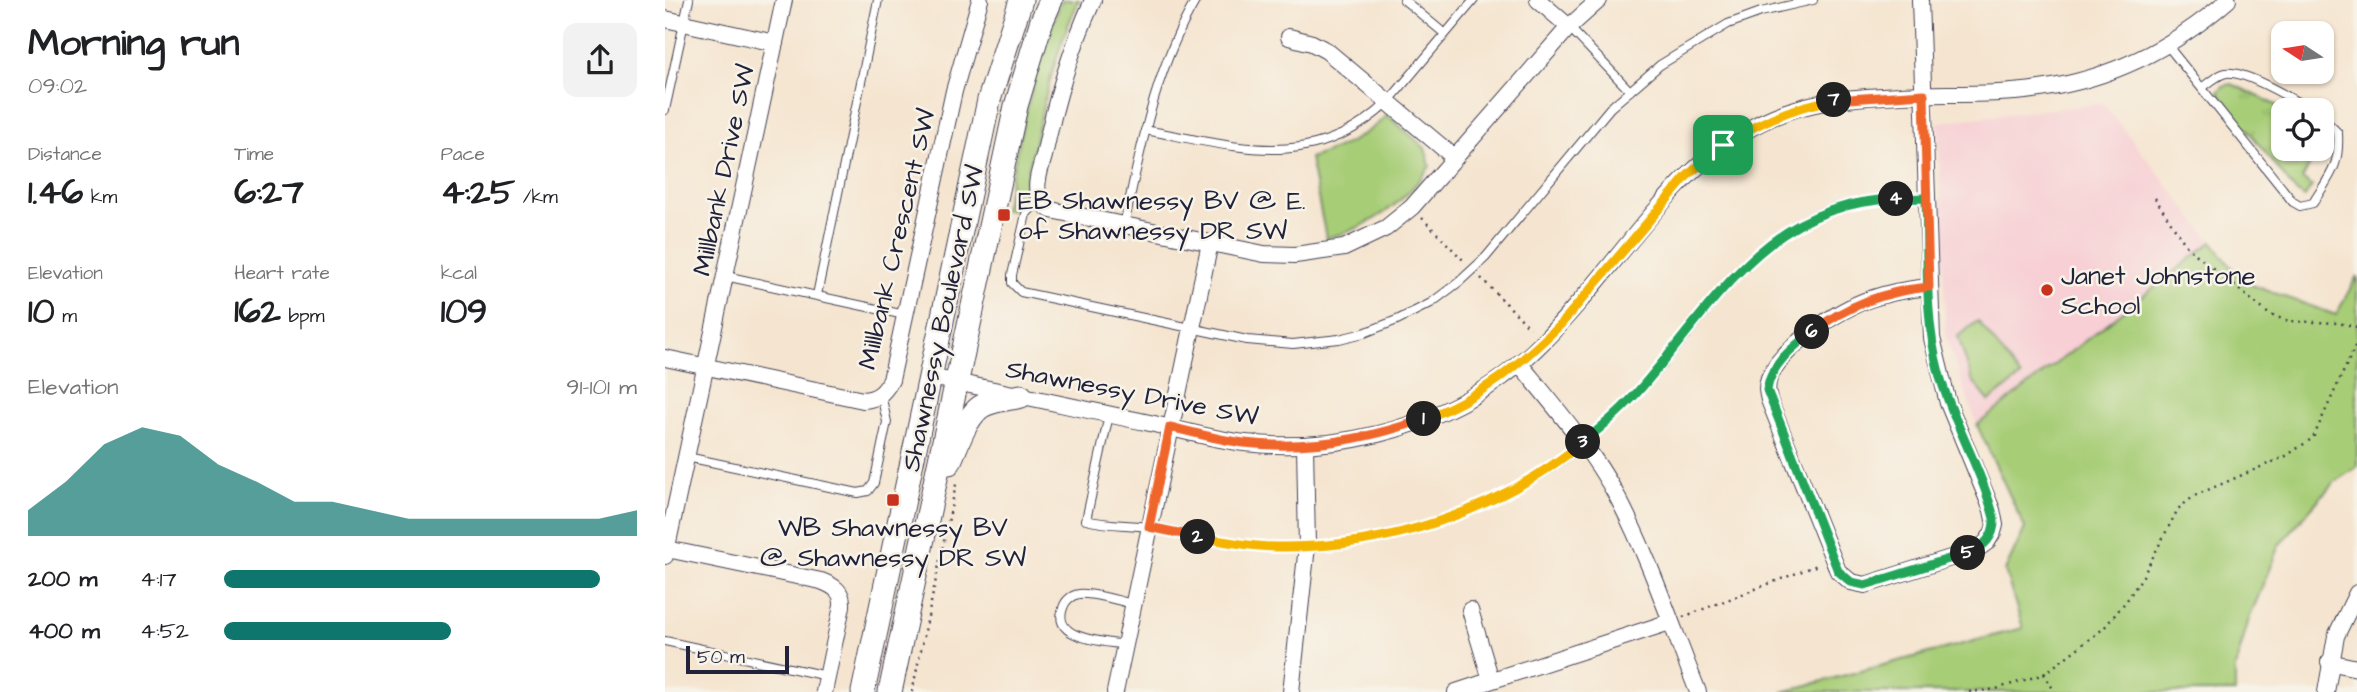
<!DOCTYPE html>
<html lang="en">
<head>
<meta charset="utf-8">
<style>
  body { margin:0; font-family:"Architects Daughter",sans-serif; background:#f2f2f2; color:#202124; height:100vh; display:flex; flex-direction:column; font-size:26px; white-space:nowrap }
  * { box-sizing:border-box; margin:0 }
  p { font-size:23px; color:#757577 }
  .icon { flex:none; width:38px; height:38px; fill:none; stroke:currentColor; stroke-width:2; stroke-linecap:round; stroke-linejoin:round }
  .map { position:relative; flex:1; overflow:hidden }
  .details { display:flex; flex-direction:column; background:#fff; width:665px }
  .details>* { flex:none }
  .needle { width:46px; rotate:282deg }
  .tools { position:absolute; left:1606px; top:21px; display:grid; gap:14px }
  .tools a { display:grid; place-items:center; width:63px; height:63px; border-radius:14px; background:#fff; box-shadow:0 2px 5px #0004; font-size:35px }
  .scale { position:absolute; left:21px; bottom:18px; width:103px; box-sizing:border-box; padding-left:7px; border:4px solid #22223b; border-top:0; font-size:19px; line-height:24px; white-space:nowrap; color:#22223b; -webkit-text-stroke:5px #f7f3e8; paint-order:stroke }
  .pin { position:absolute; display:grid; place-items:center; width:60px; height:60px; color:#fff; margin:-30px; border-radius:14px; box-shadow:0 4px 10px #0006 }
  .km { position:absolute; width:35px; height:35px; margin:-18px; border-radius:50%; background:#222; color:#fff; font-size:19px; line-height:35px; text-align:center }
  .round { display:grid; place-items:center; flex:none; width:74px; height:74px; border-radius:14px; background:#f2f2f2 }
  .headline { display:flex; align-items:center; justify-content:space-between; height:119px; padding:0 28px }
  h1 { font-size:38px; font-weight:700; line-height:52px }
  .metrics { display:grid; grid-template-columns:repeat(3,1fr); gap:10px; height:119px; padding:7px 28px }
  .metrics div { display:grid; align-content:center }
  .metrics b { font-size:35px; font-weight:700 }
  .metrics small { font-size:19px; font-weight:400 }
  .metrics p { font-size:19px }
  .chart { height:196px; padding:14px 28px }
  .chart p { display:flex; justify-content:space-between }
  .chart svg { width:100%; height:126px; margin-top:7px; fill:#0f766e; opacity:.7 }
  ul { padding:0 28px; list-style:none; font-size:23px }
  li { display:grid; grid-template-columns:112px 84px 1fr; align-items:center; height:52px }
  li i { height:18px; border-radius:9px; background:#0f766e }
  main { display:flex; flex:1; min-height:0 }
  .map>svg:first-child { display:block }
</style>
</head>
<body>
<main>
<section class="details">
<div class="headline"><div><h1>Morning run</h1><p>09:02</p></div><a class="round"><svg class="icon" aria-label="share" viewBox="0 0 24 24"><path d="M12 15V3M7 8l5-5 5 5M5 13v7h14v-7"/></svg></a></div>
<div class="metrics">
<div><p>Distance</p><b>1.46<small> km</small></b></div>
<div><p>Time</p><b>6:27</b></div>
<div><p>Pace</p><b>4:25<small> /km</small></b></div>
</div>
<div class="metrics">
<div><p>Elevation</p><b>10<small> m</small></b></div>
<div><p>Heart rate</p><b>162<small> bpm</small></b></div>
<div><p>kcal</p><b>109</b></div>
</div>
<div class="chart"><p><span>Elevation</span>91–101 m</p>
<svg viewBox="0 0 160 44" preserveAspectRatio="none"><path d="M0 44V35L10 25L20 12L30 6L40 9L50 19L60 25L70 32L80 32L90 35L100 38L110 38L120 38L130 38L140 38L150 38L160 35V44z"/></svg>
</div>
<ul>
<li><b>200 m</b>4:17<i style="width:91%"></i></li>
<li><b>400 m</b>4:52<i style="width:55%"></i></li>
</ul>
</section>
<div class="map">
<svg width="1692" height="692" viewBox="0 0 1692 692">
  <defs>
    <pattern id="grass-tufts" width="24" height="20" patternUnits="userSpaceOnUse" patternTransform="scale(1.75)"><rect width="24" height="20" fill="#a7cd77"/><path d="M3 7l-1-3M5 7V3M7 7l1-3M15 17l-1-3M17 17v-4M19 17l1-3" fill="none" stroke="#8fb068"/></pattern>
  </defs>
  <rect width="100%" height="100%" fill="#f7f3e8"/>
  <filter id="ink" filterUnits="userSpaceOnUse"><feTurbulence type="fractalNoise" baseFrequency=".0143" numOctaves="2"/><feDisplacementMap in="SourceGraphic" scale="14" xChannelSelector="R" yChannelSelector="G"/><feConvolveMatrix kernelMatrix="1 2 1 2 8 2 1 2 1" color-interpolation-filters="sRGB"/></filter>
  <filter id="wash" filterUnits="userSpaceOnUse"><feTurbulence type="fractalNoise" baseFrequency=".00686" numOctaves="4" result="noise"/><feDisplacementMap in="SourceGraphic" scale="28" xChannelSelector="R" yChannelSelector="G"/><feGaussianBlur stdDeviation="1.57" result="paint"/><feColorMatrix in="noise" values="0 0 0 0 0 0 0 0 0 0 0 0 0 0 0 0 0 1.4 0 .05"/><feComposite in="paint" operator="in"/></filter>
  <g filter="url(#wash)">
    <rect width="100%" height="100%" fill="#f5e5d0"/>
    <polygon fill="#f7cfd4" points="1438,103 1547,242 1312,425 1281,338 1273,122"/>
    <polygon fill="url(#grass-tufts)" stroke="#647859" stroke-width="2" points="1567,84 1622,110 1619,110 1619,149 1654,149 1637,179 1647,186 1639,198 1632,193 1553,92 1558,86"/>
    <g fill="#a7cd77" stroke="#647859" stroke-width="2">
      <path d="M397,0H414C392,47 380,96 369,146C365,163 358,182 360,200L347,210H339C355,137 368,69 397,0Z"/>
      <path d="M722,115L760,148L765,166C739,204 705,228 661,238L645,158C673,149 701,137 722,115Z"/>
      <polygon points="1547,242 1578,282 1671,315 1692,276 1692,467 1669,482 1614,545 1584,619 1570,668 1570,692 1117,692 1358,628 1340,571 1360,528 1312,425"/>
      <polygon points="1313,321 1356,377 1324,401 1307,380 1293,336"/>
    </g>
  </g>
  <g filter="url(#ink)">
    <g fill="none" stroke-linecap="round" stroke-linejoin="round">
      <g stroke="#423f51" stroke-width="10">
        <g id="lane">
          <polyline points="739,0 780,34"/>
          <polyline points="904,27 965,91"/>
          <path d="M1502,45L1628,202L1635,206L1648,203C1665,175 1675,167 1673,133L1657,117"/>
          <path d="M1538,87C1545,82 1552,75 1561,73C1580,70 1629,100 1646,110"/>
          <polyline points="0,110 24,0"/>
          <path d="M480,130C569,146 649,174 723,102L809,0"/>
          <polyline points="375,200 361,214 347,275 347,283 356,292 582,340 628,344 674,339 699,333 732,320 766,303 794,282 821,257 945,108 995,65 1063,24 1096,12 1148,0"/>
          <path d="M459,225C476,148 490,69 531,0"/>
          <polyline points="60,276 240,315"/>
          <polyline points="152,295 213,0"/>
          <path d="M444,415L421,520C445,526 461,524 484,527C526,533 567,545 609,547C700,552 821,514 894,462C920,444 944,421 966,399C1032,334 1074,241 1167,209C1198,199 1229,199 1261,198"/>
          <polyline points="22,457 193,493 203,491 209,483 222,422 216,394"/>
          <polyline points="0,641 162,676"/>
          <path d="M459,645C440,641 386,640 398,608C400,601 406,595 414,594C427,592 454,601 468,604"/>
        </g>
      </g>
      <g stroke="#423f51" stroke-width="18">
        <g id="street">
          <path d="M428,0C405,51 390,102 379,156C376,167 370,182 373,193C374,201 379,206 386,210L599,254L630,255L679,248L721,228L747,207L904,27L934,0"/>
          <polyline points="873,0 904,27"/>
          <path d="M1255,0L1267,338L1283,403L1327,510L1330,525L1328,532L1322,542L1311,550L1200,585L1186,582L1173,571L1104,400C1102,392 1101,386 1104,378C1116,347 1175,309 1205,299C1225,292 1244,289 1264,287"/>
          <polyline points="0,19 110,43"/>
          <polyline points="624,37 647,43 662,51 790,158"/>
          <path d="M0,358L198,400C212,399 219,393 226,380L289,91L315,0"/>
          <path d="M854,363C890,407 926,448 953,498C985,559 1007,627 1033,692"/>
          <path d="M265,377C337,391 408,407 480,422C513,429 546,439 580,443C668,453 764,430 836,378C870,354 897,322 924,291C981,224 1034,142 1121,112C1158,99 1197,97 1236,95C1282,93 1329,96 1375,89C1447,79 1508,48 1563,0"/>
          <path d="M2,549L156,581C169,586 178,591 177,606L159,692"/>
          <polyline points="0,556 119,0"/>
          <polyline points="805,610 826,680"/>
          <polyline points="1664,662 1692,668"/>
          <polyline points="450,692 545,243"/>
          <polyline points="626,692 642,546 640,445"/>
          <polyline points="791,692 1005,622"/>
          <polyline points="1661,692 1671,636 1692,593"/>
        </g>
      </g>
      <g stroke="#423f51" stroke-width="25">
        <g id="secondary">
          <path d="M284,463C292,446 299,422 313,409C323,400 344,399 356,396"/>
          <polyline points="198,692 324,100 356,0"/>
          <polyline points="225,692 351,106 376,23 386,0"/>
        </g>
      </g>
      <g stroke="#423f51" stroke-width="2.5" stroke-dasharray="2 5" stroke-linecap="butt">
        <polyline points="1490,198 1522,247 1605,315 1624,321 1673,323 1692,327"/>
        <polyline points="757,218 801,263"/>
        <polyline points="816,278 865,328"/>
        <polyline points="1018,617 1155,564"/>
        <polyline points="1379,674 1439,628 1462,600 1478,576 1513,509 1529,496 1621,456 1648,438 1692,342"/>
        <polyline points="247,692 292,480"/>
        <polyline points="1304,692 1331,689 1379,674 1390,692"/>
      </g>
      <use href="#lane" stroke="#fff" stroke-width="8"/>
      <use href="#street" stroke="#fff" stroke-width="16"/>
      <use href="#secondary" stroke="#fff" stroke-width="23"/>
    </g>
  </g>
  <g fill="none" stroke-linecap="round" stroke-linejoin="round" filter="url(#ink)">
    <g stroke="#fff" stroke-width="14">
      <path id="split-1" d="M759,419C814,399 855,364 896,324L1022,176L1058,145"/>
    </g>
    <g stroke="#fff" stroke-width="14">
      <path id="split-2" d="M533,537L484,527L505,427C530,433 554,440 579,443C640,450 701,440 759,419"/>
    </g>
    <g stroke="#fff" stroke-width="14">
      <path id="split-3" d="M533,537C559,541 586,547 612,547C720,549 835,511 918,442"/>
    </g>
    <g stroke="#fff" stroke-width="14">
      <path id="split-4" d="M918,442C936,428 954,412 969,396C1047,309 1099,202 1231,199"/>
    </g>
    <g stroke="#fff" stroke-width="14">
      <path id="split-5" d="M1231,199L1261,198C1263,255 1259,317 1274,373C1288,423 1316,468 1329,518C1330,536 1320,547 1303,553"/>
    </g>
    <g stroke="#fff" stroke-width="14">
      <path id="split-6" d="M1147,332C1129,346 1105,365 1102,390L1173,571L1186,582L1200,585L1303,553"/>
    </g>
    <g stroke="#fff" stroke-width="14">
      <path id="split-7" d="M1147,332C1182,305 1220,291 1264,287L1259,94L1169,100"/>
    </g>
    <g stroke="#fff" stroke-width="14">
      <path id="split-8" d="M1058,145C1092,123 1128,106 1169,100"/>
    </g>
    <use href="#split-1" stroke="#f5b400" stroke-width="9"/>
    <use href="#split-2" stroke="#f0652b" stroke-width="9"/>
    <use href="#split-3" stroke="#f5b400" stroke-width="9"/>
    <use href="#split-4" stroke="#22a559" stroke-width="9"/>
    <use href="#split-5" stroke="#22a559" stroke-width="9"/>
    <use href="#split-6" stroke="#22a559" stroke-width="9"/>
    <use href="#split-7" stroke="#f0652b" stroke-width="9"/>
    <use href="#split-8" stroke="#f5b400" stroke-width="9"/>
  </g>
  <g fill="#c8321e" stroke="#f7f3e8" stroke-width="2.5">
    <rect x="332" y="208" width="14" height="14" rx="3.5"/>
    <circle cx="1382" cy="290" r="7"/>
    <rect x="221" y="493" width="14" height="14" rx="3.5"/>
  </g>
  <g text-anchor="middle" stroke-width="5" stroke-linejoin="round" paint-order="stroke">
    <g font-size="26" fill="#22223b" stroke="#f7f3e8">
      <text transform="translate(58 170) rotate(-78)" y="9">Millbank Drive SW</text>
      <text transform="translate(231 239) rotate(-77)" y="9">Millbank Crescent SW</text>
      <text transform="translate(277 318) rotate(-78)" y="9">Shawnessy Boulevard SW</text>
      <text transform="translate(467 392) rotate(11)" y="9">Shawnessy Drive SW</text>
    </g>
    <g font-size="26" fill="#22223b" stroke="#f7f3e8" text-anchor="start">
      <text x="353" y="209">EB Shawnessy BV @ E.<tspan x="353" dy="30">of Shawnessy DR SW</tspan></text>
      <text x="1396" y="284">Janet Johnstone<tspan x="1396" dy="30">School</tspan></text>
      <text x="228" y="536" text-anchor="middle">WB Shawnessy BV<tspan x="228" dy="30">@ Shawnessy DR SW</tspan></text>
    </g>
  </g>
</svg>
<div class="tools">
<a><svg class="needle" viewBox="-14 -14 28 28"><path d="M0-13l5 13h-10z" fill="#e53935"/><path d="M0 13l5-13h-10z" fill="#757577"/></svg></a>
<a><svg class="icon" aria-label="locate" viewBox="0 0 24 24"><circle cx="12" cy="12" r="6"/><path d="M12 2v4M12 18v4M2 12h4M18 12h4"/></svg></a>
</div>
<div class="scale">50 m</div>
<div class="pin" style="left:1058px;top:145px;background:#1e9e55"><svg class="icon" aria-label="arrive" viewBox="0 0 24 24"><path d="M6 21V4h12l-3 4 3 4H6"/></svg></div>
<b class="km" style="left:759px;top:419px">1</b>
<b class="km" style="left:533px;top:537px">2</b>
<b class="km" style="left:918px;top:442px">3</b>
<b class="km" style="left:1231px;top:199px">4</b>
<b class="km" style="left:1303px;top:553px">5</b>
<b class="km" style="left:1147px;top:332px">6</b>
<b class="km" style="left:1169px;top:100px">7</b>
</div>
</main>
</body>
</html>
